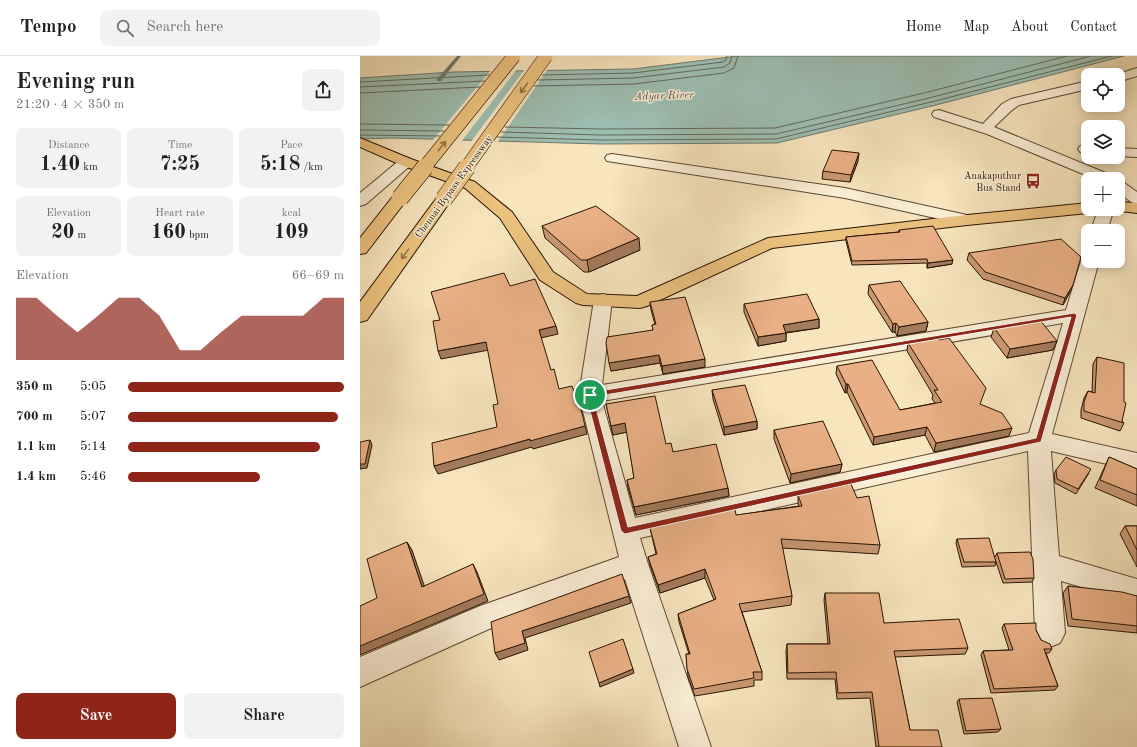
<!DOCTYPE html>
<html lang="en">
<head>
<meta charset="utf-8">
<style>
  body { margin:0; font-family:"Old Standard TT",serif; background:#f2f2f2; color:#202124; height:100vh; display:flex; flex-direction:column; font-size:15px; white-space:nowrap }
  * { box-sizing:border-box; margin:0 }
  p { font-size:13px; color:#757577 }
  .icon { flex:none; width:22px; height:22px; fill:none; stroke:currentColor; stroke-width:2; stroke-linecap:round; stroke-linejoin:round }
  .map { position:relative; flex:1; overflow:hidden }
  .drawer { display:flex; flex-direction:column; background:#fff; width:360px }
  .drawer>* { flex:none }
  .tools { position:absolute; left:721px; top:12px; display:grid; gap:8px }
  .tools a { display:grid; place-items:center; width:44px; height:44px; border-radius:8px; background:#fff; box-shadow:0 2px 10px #0003; font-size:20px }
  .pin { position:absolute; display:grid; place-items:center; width:34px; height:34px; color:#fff; margin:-17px; border:2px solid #fff; border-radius:50%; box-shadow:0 1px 4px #0007 }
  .round { display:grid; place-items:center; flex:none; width:42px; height:42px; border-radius:8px; background:#f2f2f2 }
  .headline { display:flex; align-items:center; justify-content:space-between; height:68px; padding:0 16px }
  h1 { font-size:22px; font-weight:800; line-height:30px }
  .metrics { display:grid; grid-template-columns:repeat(3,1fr); gap:6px; height:68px; padding:4px 16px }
  .metrics div { display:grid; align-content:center; border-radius:8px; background:#f2f2f2; text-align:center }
  .metrics b { font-size:20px; font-weight:800 }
  .metrics small { font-size:11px; font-weight:400 }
  .metrics p { font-size:11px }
  .chart { height:112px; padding:8px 16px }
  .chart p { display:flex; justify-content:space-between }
  .chart svg { width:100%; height:72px; margin-top:4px; fill:#8f2418; opacity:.7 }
  .primary-button { display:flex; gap:8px; margin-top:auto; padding:8px 16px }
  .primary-button a { flex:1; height:46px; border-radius:8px; background:#8f2418; color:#fff; font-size:16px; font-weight:800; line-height:46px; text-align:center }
  .primary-button a+a { background:#f2f2f2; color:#202124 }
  ul { padding:0 16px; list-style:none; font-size:13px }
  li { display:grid; grid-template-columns:64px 48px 1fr; align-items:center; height:30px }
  li i { height:10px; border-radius:5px; background:#8f2418 }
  header { display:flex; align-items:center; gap:24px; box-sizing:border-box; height:56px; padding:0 20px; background:#fff; border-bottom:1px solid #e0e0e0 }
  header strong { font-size:19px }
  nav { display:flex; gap:22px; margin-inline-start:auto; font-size:14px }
  .search { width:280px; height:36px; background:#f2f2f2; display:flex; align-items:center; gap:10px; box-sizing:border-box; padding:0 14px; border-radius:8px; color:#757577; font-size:15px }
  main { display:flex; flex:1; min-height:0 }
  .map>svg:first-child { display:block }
</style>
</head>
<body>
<header>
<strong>Tempo</strong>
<div class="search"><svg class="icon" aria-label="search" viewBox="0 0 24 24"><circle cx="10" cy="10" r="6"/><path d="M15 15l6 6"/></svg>Search here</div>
<nav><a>Home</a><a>Map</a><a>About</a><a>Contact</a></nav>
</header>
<main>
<section class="drawer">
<div class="headline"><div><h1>Evening run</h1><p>21:20 · 4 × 350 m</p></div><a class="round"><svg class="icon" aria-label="share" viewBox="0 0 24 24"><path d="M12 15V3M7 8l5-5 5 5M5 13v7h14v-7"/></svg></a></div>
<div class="metrics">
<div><p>Distance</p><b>1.40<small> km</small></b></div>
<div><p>Time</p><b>7:25</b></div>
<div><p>Pace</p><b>5:18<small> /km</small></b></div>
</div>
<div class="metrics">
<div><p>Elevation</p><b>20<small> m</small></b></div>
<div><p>Heart rate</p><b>160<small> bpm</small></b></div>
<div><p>kcal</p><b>109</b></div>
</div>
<div class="chart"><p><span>Elevation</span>66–69 m</p>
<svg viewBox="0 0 160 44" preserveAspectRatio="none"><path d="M0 44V6L10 6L20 17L30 27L40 17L50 6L60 6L70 17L80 38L90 38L100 27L110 17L120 17L130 17L140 17L150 6L160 6V44z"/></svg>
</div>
<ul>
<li><b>350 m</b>5:05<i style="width:100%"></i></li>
<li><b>700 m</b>5:07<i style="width:97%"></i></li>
<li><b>1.1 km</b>5:14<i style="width:89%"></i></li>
<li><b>1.4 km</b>5:46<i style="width:61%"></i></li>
</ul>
<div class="primary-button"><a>Save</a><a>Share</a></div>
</section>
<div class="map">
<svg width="777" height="691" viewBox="0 0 777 691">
  <rect width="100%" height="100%" fill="#f7e5be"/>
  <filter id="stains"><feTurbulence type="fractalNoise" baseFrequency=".005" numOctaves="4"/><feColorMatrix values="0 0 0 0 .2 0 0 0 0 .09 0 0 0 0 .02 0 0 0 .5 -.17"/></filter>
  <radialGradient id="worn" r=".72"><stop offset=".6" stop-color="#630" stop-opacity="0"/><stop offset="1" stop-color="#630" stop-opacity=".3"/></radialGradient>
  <polygon fill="#9dbfb3" stroke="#6f7a6d" points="378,0 764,0 572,50 417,87 240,88 33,82 0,83 0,22 93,16 273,13"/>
  <g fill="#f7e5be">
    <polygon points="132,13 157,13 101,86 72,85"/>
    <polygon points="165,13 188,13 137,87 110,87"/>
  </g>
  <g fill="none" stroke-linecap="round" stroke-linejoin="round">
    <g stroke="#63695b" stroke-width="1">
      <polyline points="182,19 273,17 363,6 366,4 367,0"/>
      <polyline points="178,24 273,22 364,11 370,7 372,0"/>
      <polyline points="0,26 129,19"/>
      <polyline points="174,30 274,28 364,17 374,12 378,0"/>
      <polyline points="0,31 125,25"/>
      <polyline points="0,37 120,31"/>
      <polyline points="0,68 89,69"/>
      <polyline points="145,71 241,73 415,72 568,36 707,0"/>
      <polyline points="0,74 84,75"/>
      <polyline points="141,76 241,79 416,78 569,42 731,0"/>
      <polyline points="0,79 80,80"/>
      <polyline points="137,81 241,84 416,83 571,46 752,0"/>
    </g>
    <polygon fill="#6f7a6d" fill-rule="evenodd" points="97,0 101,0 81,25 77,25 77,23"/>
    <g stroke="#5c4832" stroke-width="2">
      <g id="minor">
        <polygon points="777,12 777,20 758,26 758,19 755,19"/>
        <polygon points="728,25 728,33 659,49 652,54 634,71 753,120 756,123 735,123 627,78 574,61 572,58 574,55 579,54 623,68 642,48 651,43"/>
        <polygon points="725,89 728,89 728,98 720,96 718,93 720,90"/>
        <polygon points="758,92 777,93 777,101 758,100"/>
        <polygon points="252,98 485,132 607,159 613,161 615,164 613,167 607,169 485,142 247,105 245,102 247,99"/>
        <polygon points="46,102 51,103 53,106 51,109 6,148 0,150 0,137 41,103"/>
        <polygon points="758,124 763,126 777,136 777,148 771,146 758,136"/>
        <polygon points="738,153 754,153 747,175 731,175"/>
        <path d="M728,200V205H739L692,378L777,397V415L691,395L699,500L777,523V547L701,525L705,577L700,587L690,591L680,587L675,577L668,395L280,482L288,508L351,691H319L265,523L138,569L0,631V601L120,550L259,501L219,339L234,244L236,240L243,238L250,240L252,244L242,329L706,254L721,205L724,201ZM703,267L669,377L275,462L242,345Z"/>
      </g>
    </g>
    <g stroke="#291303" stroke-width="2">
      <g id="major">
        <polygon points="0,82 51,103 115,126 152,156 193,216 227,238 277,240 408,182 607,159 728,147 728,153 735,153 734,155 728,157 607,169 412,192 287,250 280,252 223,249 216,247 180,224 140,162 105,132 41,109 0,91"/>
        <polygon points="758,146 777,147 777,157 752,154 751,153 758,153"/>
      </g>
    </g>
    <g stroke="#291303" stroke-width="2">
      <g id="highway">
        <polygon points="40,137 46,139 48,142 6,197 0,198 0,182 34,139"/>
        <polygon points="84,138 90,140 92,143 7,264 0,266 0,246 78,140"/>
      </g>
    </g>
    <use href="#minor" fill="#faeed5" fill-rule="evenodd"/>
    <use href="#major" fill="#ecc27f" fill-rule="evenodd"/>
    <use href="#highway" fill="#ecc27f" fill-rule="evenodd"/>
    <g stroke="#291303" stroke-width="14" stroke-linecap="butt">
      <g id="highway-bridge-far1">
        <polyline points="64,112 154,0"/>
        <polyline points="106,112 186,0"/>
      </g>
    </g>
    <g stroke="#291303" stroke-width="18" stroke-linecap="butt">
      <g id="highway-bridge">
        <polyline points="40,142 65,111"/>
        <polyline points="84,143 107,111"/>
      </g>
    </g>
    <use href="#highway-bridge-far1" stroke="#ecc27f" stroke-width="13"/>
    <use href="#highway-bridge" stroke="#ecc27f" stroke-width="17"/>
  </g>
  <g fill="#c89772" stroke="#291303">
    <polygon points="498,105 490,126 462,123 463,115"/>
    <polygon points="182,170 280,194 229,216 224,216 185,182"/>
    <polygon points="539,174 592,208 567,212 567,207 492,209 486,185 486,181 539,176"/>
    <polygon points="609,197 710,236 703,249 623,223 607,204"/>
    <polygon points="509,229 568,266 566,275 537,280 535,276 532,276 508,238"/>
    <polygon points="290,246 345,311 303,318 300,307 251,315 293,274 292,269 295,269 291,254"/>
    <polygon points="384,248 459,263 459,272 426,277 426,285 398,290 384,256"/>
    <polygon points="634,272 697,285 693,294 647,302 631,281"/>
    <polygon points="548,287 620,348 649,380 574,396 565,379 513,389 487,336 485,337 476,318 477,310 540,354 575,347 572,343 573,339 547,295"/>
    <polygon points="737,301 762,365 764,367 760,375 721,362 721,354 724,342 728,335 732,336 733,308"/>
    <polygon points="352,334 397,365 397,373 364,379 353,343"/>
    <polygon points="246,348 306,388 313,396 368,432 369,440 276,459 268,432 267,424 274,422 267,376 253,379"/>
    <polygon points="414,374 482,408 480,416 430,427 414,383"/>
    <polygon points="749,401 777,413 777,450 735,432 745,410"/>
    <polygon points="696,414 729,417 716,438 695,427 694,418"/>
    <polygon points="438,439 497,442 520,489 518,498 422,492 432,540 431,549 382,556 402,616 402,624 394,624 394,630 335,640 328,621 326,598 329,598 319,566 318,558 354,544 345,522 300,537 290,509 288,501 296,498 290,472 439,450 438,448"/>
    <polygon points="765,470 777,470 777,511 760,478"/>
    <polygon points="597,483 635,501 637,497 674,522 672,526 643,527 636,506 635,510 602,511 596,487"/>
    <polygon points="708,530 777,540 777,577 708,570 703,537"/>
    <polygon points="465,537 524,567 608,592 605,598 535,601 550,674 582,691 516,691 510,642 477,643 475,623 427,623 426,595 427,588 468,588 464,544"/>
    <polygon points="644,568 676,574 681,584 692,593 689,597 686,597 698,630 695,634 631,637 621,599 623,595 649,594 642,572"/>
    <polygon points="599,643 641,673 638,676 604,678 597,646"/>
  </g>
  <g fill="#a37b5d" stroke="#291303">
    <polygon points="499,97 498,105 490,126 491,119"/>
    <polygon points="279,182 280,194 229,216 227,204"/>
    <polygon points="593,204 592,208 567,212 568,207"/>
    <polygon points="713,229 710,236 703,249 705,242"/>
    <polygon points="459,263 459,272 422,277 423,269"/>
    <polygon points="568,266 566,275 537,280 539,271"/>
    <polygon points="536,267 535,276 532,276 533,268"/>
    <polygon points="196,270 198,278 181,282 179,274"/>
    <polygon points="426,277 426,285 398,290 398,281"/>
    <polygon points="697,285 693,294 647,302 650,293"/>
    <polygon points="126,286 129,294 81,303 78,295"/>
    <polygon points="299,299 300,307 251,315 249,307"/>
    <polygon points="345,303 345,311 303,318 302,310"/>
    <polygon points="486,328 488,328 487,336 485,337"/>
    <polygon points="397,365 397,373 364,379 364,371"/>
    <polygon points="265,367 267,376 253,379 251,370"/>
    <polygon points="225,370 227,378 173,393 172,391 78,418 74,410 170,383"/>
    <polygon points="567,371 565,379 513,389 514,381"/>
    <polygon points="652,372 649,380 574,396 576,387"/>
    <polygon points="10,384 12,389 7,412 0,413 0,408"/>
    <polygon points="482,408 480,416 430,427 431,418"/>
    <polygon points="368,432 369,440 276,459 274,451"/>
    <polygon points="47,486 52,494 67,538 62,531"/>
    <polygon points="113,508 117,516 128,545 0,599 0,590"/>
    <polygon points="345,513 345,522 300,537 298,529"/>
    <polygon points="269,540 271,547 165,582 168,594 139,604 135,597 162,575"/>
    <polygon points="273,613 274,617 240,631 239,627"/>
  </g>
  <g fill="#e9b085" stroke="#291303">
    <polygon points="472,94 499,97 491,119 463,115"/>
    <polygon points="236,150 279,182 227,204 221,204 182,170"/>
    <polygon points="573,170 593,204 568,207 567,203 492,205 486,181 540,176 539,174"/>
    <polygon points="701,183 721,201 713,229 705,242 625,216 609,197"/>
    <polygon points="144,217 150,230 175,223 196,270 179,274 191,314 194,313 199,333 212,330 219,350 220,349 225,370 170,385 170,383 74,410 72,387 137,371 133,349 138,348 126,286 78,295 73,265 80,264 71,236"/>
    <polygon points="540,225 568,266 539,271 536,267 533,268 509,229"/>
    <polygon points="447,238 459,263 423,269 426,277 398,281 384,248"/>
    <polygon points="325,241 345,303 302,310 299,299 249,307 246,287 247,281 293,274 292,269 296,268 290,246"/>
    <polygon points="680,264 697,285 650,293 634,272"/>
    <polygon points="578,282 579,284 589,282 626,332 620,348 642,357 652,372 576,387 567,371 514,381 488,328 486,328 477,310 512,304 540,354 582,346 574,334 578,334 548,287"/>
    <polygon points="737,301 764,307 764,346 766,347 762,365 764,367 724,355 724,346 728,335 735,337"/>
    <polygon points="385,329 397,365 364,371 352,334"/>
    <polygon points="295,340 306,388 311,387 313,396 356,388 368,432 274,451 267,424 274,422 265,367 251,370 246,348"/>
    <polygon points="463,365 482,408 431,418 414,374"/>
    <polygon points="10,384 5,408 0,408 0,386"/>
    <polygon points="706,401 731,413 718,433 697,423 696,414"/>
    <polygon points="749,401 777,413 777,439 740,424"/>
    <polygon points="491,428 497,442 509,440 520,489 421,483 432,540 379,548 402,616 393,616 394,622 334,633 327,613 326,598 330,598 318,558 356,543 345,513 298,529 288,501 297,498 290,472 375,453 376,459 442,450 438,439"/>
    <polygon points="765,470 777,470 777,494"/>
    <polygon points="629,482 636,506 604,506 597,483"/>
    <polygon points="47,486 62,531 113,508 124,538 0,590 0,550 17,542 7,503"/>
    <polygon points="670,496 673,503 674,522 645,523 637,497"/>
    <polygon points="262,518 269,540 162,575 165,587 135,597 131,566"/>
    <polygon points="708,530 762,536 777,540 777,570 712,563"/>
    <polygon points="465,537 519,537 524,567 599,563 608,592 534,595 550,674 578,674 582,691 519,691 512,636 478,637 476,616 428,617 427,588 470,588"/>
    <polygon points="676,567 676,574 681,584 690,588 692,593 684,593 698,630 634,633 623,595 653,594 644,568"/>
    <polygon points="263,583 273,613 239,627 229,596"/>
    <polygon points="632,642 641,673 606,675 599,643"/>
  </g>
  <defs><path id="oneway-shaft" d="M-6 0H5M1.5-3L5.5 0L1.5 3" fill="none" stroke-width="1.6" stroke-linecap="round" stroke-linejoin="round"/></defs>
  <g stroke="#947347">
    <use href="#oneway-shaft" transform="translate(164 32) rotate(126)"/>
    <use href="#oneway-shaft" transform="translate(82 90) rotate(-51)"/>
    <use href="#oneway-shaft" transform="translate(45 198) rotate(126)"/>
  </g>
  <path fill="#8f2418" stroke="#fff" fill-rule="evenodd" d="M714,257L717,259L681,386L265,478L261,475L226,339L227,337ZM711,261L676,382L268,471L233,341Z"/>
  <defs>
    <g id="bus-bare" transform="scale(1.2)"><path d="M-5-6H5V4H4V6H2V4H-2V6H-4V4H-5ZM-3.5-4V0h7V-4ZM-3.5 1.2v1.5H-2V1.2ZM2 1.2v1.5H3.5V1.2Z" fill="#8f2418" stroke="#faeed5" stroke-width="2.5" paint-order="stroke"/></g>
  </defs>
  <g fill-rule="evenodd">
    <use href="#bus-bare" x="673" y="125"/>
  </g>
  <g text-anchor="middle" stroke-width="3" stroke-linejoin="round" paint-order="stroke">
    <g font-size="10" fill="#291303" stroke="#faeed5" text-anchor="end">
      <text x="661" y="123">Anakaputhur<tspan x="661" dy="12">Bus Stand</tspan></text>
    </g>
    <g font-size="10" fill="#291303" stroke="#faeed5">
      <text transform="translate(93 130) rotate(-54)" y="4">Chennai Bypass Expressway</text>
    </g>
    <g font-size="11" font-style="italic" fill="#524f41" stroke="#faeed5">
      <text transform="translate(304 39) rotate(-2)" y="4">Adyar River</text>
    </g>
  </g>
  <rect width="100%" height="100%" filter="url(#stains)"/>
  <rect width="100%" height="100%" fill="url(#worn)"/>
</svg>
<div class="tools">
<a><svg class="icon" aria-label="locate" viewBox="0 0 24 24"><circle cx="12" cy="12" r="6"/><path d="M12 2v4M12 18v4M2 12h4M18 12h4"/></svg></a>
<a><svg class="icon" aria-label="layers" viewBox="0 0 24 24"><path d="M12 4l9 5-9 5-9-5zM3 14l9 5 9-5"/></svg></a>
<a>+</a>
<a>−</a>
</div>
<div class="pin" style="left:230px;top:339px;background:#1e9e55"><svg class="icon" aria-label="arrive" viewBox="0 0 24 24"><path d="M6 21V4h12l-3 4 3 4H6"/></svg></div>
</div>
</main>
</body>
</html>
